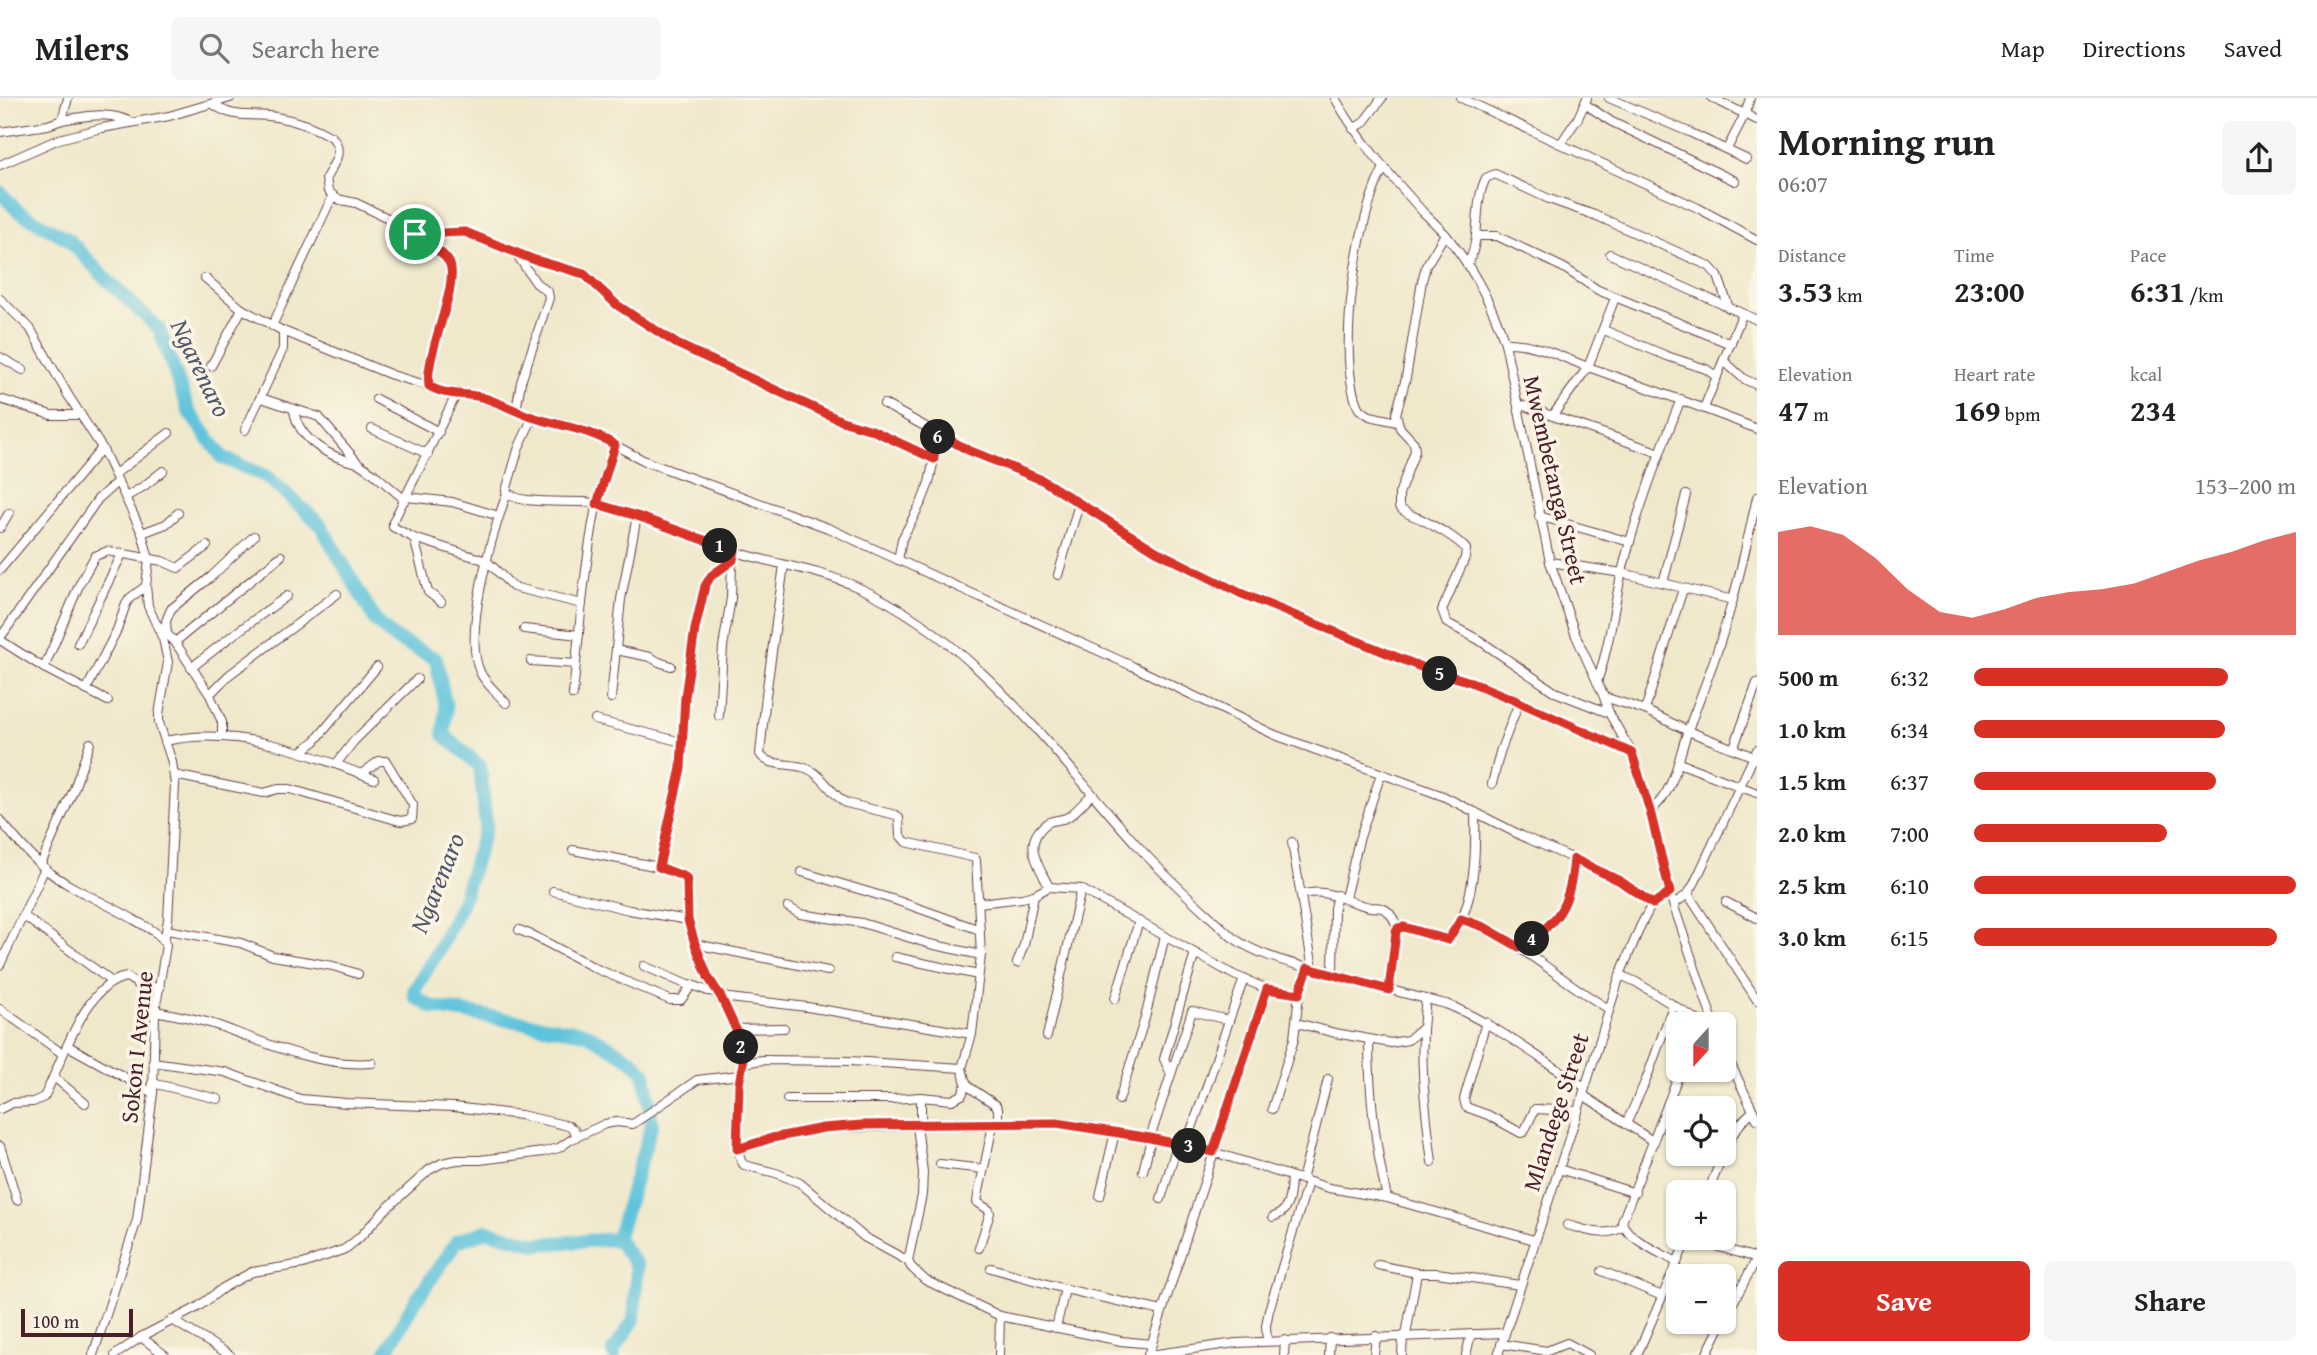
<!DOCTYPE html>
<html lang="en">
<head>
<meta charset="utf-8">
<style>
  body { margin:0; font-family:"Gentium Book Plus",serif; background:#f6f6f6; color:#222; height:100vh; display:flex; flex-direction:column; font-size:26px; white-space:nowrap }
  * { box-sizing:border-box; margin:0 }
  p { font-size:23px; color:#767676 }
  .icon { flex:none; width:38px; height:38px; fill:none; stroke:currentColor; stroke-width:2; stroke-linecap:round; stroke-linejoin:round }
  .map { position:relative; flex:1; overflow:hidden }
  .drawer { display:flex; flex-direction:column; background:#fff; width:560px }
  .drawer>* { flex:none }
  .needle { width:46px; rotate:201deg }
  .fabs { position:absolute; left:1666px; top:914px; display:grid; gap:14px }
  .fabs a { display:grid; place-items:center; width:70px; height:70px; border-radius:10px; background:#fff; box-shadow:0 2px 5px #0004; font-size:35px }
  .scale { position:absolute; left:21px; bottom:18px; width:112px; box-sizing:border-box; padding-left:7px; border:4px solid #4a1f2b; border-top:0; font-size:19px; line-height:24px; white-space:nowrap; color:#4a1f2b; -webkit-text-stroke:5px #fcf5e5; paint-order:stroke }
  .pin { position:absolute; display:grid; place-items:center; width:60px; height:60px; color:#fff; margin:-30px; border:4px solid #fff; border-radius:50%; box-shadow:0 2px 7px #0007 }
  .km { position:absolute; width:35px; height:35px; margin:-18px; border-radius:50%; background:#222; color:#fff; font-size:19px; line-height:35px; text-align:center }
  .round { display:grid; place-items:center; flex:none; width:74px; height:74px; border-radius:10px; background:#f6f6f6 }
  .headline { display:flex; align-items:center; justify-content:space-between; height:119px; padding:0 21px }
  h1 { font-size:38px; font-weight:800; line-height:52px }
  .figures { display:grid; grid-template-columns:repeat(3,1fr); gap:10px; height:119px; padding:7px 21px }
  .figures div { display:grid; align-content:center }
  .figures b { font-size:30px; font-weight:800 }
  .figures small { font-size:19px; font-weight:400 }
  .figures p { font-size:19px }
  .chart { height:196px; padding:14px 21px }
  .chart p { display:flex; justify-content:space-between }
  .chart svg { width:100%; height:126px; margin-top:7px; fill:#d93025; opacity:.7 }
  .action { display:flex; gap:14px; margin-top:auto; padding:14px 21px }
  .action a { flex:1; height:80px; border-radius:10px; background:#d93025; color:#fff; font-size:28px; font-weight:800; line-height:80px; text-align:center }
  .action a+a { background:#f6f6f6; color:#222 }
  ul { padding:0 21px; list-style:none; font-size:23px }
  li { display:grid; grid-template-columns:112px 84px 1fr; align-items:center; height:52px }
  li i { height:18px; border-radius:9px; background:#d93025 }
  header { display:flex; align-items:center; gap:42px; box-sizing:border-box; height:98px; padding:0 35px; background:#fff; border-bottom:2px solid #e0e0e0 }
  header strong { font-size:33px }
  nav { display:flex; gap:38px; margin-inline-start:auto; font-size:24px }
  .search { width:490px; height:63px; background:#f6f6f6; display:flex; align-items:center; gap:18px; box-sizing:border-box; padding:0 24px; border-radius:10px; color:#767676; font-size:26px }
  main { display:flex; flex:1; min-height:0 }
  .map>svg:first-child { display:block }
</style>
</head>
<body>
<header>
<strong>Milers</strong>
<div class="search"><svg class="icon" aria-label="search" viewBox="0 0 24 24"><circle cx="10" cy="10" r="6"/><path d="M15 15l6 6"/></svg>Search here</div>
<nav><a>Map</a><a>Directions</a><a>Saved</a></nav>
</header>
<main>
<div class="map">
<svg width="1757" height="1257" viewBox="0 0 1757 1257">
  <rect width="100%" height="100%" fill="#fcf5e5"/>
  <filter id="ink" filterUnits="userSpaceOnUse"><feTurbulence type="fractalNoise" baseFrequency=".0143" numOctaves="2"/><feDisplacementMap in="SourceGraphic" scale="14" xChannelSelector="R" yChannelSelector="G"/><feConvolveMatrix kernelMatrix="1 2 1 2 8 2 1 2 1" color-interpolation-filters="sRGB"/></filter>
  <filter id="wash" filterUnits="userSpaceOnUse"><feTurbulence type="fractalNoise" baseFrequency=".00686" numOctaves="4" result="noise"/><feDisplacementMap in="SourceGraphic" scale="28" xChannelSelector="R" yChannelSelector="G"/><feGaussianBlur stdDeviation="1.57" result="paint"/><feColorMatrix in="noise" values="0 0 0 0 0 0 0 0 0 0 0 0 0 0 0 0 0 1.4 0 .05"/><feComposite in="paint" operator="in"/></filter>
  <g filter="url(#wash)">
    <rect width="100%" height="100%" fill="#efe8cb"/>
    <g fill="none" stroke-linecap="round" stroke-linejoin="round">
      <g stroke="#5dc2db" stroke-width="14">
        <polyline points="0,94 18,113 68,141 105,180 159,231 189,314 223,360 266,378 320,426 375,522 394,540 436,561 446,610 444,637 480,668 486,728 462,804 440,849 414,893 415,899 432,909 586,935 632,962 645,976 652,1026 617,1141 537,1146 487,1133 457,1143 410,1211 385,1257"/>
        <polyline points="614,1257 613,1253 634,1222 637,1168 617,1141"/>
      </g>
    </g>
  </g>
  <g filter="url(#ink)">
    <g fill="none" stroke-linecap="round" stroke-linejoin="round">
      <g stroke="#633d43" stroke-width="10">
        <g id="minor">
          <path d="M1335,0C1359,43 1391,78 1423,114C1431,122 1439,129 1446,137C1472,169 1492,206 1505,245L1550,464L1576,538L1604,599L1609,615L1632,655L1650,713L1669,794L1714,926"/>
          <polyline points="1461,0 1698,110 1757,142"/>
          <polyline points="1609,0 1689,34 1746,61"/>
          <polyline points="1712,0 1757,22"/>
          <path d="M213,6C236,23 250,14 276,19C294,22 316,30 332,39C345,55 333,66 326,80L328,93L337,101L356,105L392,122L415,136L448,163C462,188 424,254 429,288L439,294L478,299L533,319L591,335L647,364L828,430L1132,568L1275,637L1443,698L1522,738L1599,772L1639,795L1652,806"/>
          <polyline points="1585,6 1612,24 1735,83"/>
          <path d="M62,22C88,18 107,13 132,24"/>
          <polyline points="1353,31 1363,25 1382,0"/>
          <polyline points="0,34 48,27 62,22 68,0"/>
          <polyline points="1561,45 1578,20 1587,0"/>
          <polyline points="1727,51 1745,16 1750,0"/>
          <polyline points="0,67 59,41 102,30 169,18 230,0"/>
          <path d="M1384,70C1357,116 1335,263 1359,311L1370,318L1397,324"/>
          <polyline points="415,136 465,134 532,161 585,176 617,207 677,246 842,323 872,333 934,361"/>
          <path d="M1445,136L1426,168L1422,183L1406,280L1396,316L1400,330L1414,345L1415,353L1399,396V409C1406,417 1415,418 1423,422C1437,430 1456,439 1466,451L1465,460L1442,512L1447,525L1479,542L1555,594L1609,615"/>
          <polyline points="1476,138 1497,138 1564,170 1598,192 1731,246"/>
          <polyline points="515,154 536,185 548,194 549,200 521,284 516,312"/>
          <polyline points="1610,156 1757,222"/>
          <path d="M1467,167C1483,140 1472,108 1486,80L1495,76L1549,101L1597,118L1709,168L1718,178L1729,210"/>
          <polyline points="205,180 242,211 283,233 392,277 429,288"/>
          <polyline points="0,201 30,230 68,297 102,350 142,435 149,461 146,488 148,508 163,541 168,564 159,616 159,625 172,664 175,687 168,822 164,843"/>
          <polyline points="272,228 333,97"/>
          <polyline points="1604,232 1667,258 1706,271 1717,279"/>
          <path d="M1505,245C1536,244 1562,260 1591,270C1647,290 1702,309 1757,331"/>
          <polyline points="0,259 23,272"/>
          <polyline points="1724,263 1744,281 1757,287"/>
          <polyline points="211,268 242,211"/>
          <polyline points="457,295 393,424 393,429 414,440 487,463 513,489 582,506"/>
          <polyline points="261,300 319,319 358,365 373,375 405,402"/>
          <polyline points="0,301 51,317 81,317"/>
          <polyline points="376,301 439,334"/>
          <polyline points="884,306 968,352 1042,382 1156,453 1240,495 1421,569 1470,584 1519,604 1632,655"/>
          <polyline points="1518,306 1660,355"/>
          <polyline points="1704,310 1742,217"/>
          <path d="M294,312C298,342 330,360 358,365"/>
          <polyline points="1553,317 1588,269 1615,200"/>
          <path d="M533,319L519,349L506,393C518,409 571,401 593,405C641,415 687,437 733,453C773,466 816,471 855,488C976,541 1051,652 1137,747C1166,780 1200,809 1232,839C1261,860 1300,867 1335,877C1372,887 1409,897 1446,906C1496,926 1539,961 1585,989"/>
          <polyline points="372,331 428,356"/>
          <polyline points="245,332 283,251 283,233"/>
          <polyline points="115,376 169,335"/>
          <polyline points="126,399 144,388 163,373"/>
          <polyline points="407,399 452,404 499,418"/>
          <polyline points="1539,418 1630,444"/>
          <polyline points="0,430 9,415"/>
          <polyline points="142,435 166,426 178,415"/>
          <polyline points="414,440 428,494 441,504"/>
          <polyline points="898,462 902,441 922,403 929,385 939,336"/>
          <polyline points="1550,464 1622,475 1733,502"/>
          <path d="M784,467L766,597L760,656C768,670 794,664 808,671C824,678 831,696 846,705L896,717L899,720L900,737L906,744L975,760L976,762L981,857L972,936L962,970L965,982L969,989L996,1007L998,1011V1027"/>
          <polyline points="0,472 102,350"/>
          <polyline points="1058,477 1079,406"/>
          <polyline points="1663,485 1686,397"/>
          <polyline points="159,528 175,544 210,597 222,624 222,639"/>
          <polyline points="524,531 579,537"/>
          <polyline points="167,536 166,523 171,511 212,478 254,438"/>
          <polyline points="0,540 98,401 118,383"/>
          <polyline points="0,542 44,570 108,603"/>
          <polyline points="175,544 281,458"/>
          <polyline points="78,546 122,456"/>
          <polyline points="616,552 650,559 659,564 671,568"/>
          <polyline points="531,563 576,566"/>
          <polyline points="44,570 80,485 95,458 108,453 162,463 178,470 207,448"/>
          <polyline points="191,570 233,537 287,498"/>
          <path d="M1597,584C1610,548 1613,511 1622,474C1636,415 1659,357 1681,301"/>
          <polyline points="86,592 117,532 126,506 130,500 146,488"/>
          <polyline points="210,596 229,577 337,496"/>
          <path d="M573,597C579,534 584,471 596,409C600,388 608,367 615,347"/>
          <polyline points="1604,599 1645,612 1688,633 1757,660"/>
          <polyline points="611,600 621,501 637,418"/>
          <path d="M506,605C498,596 487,587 481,576C461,538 493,434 507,395"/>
          <polyline points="1645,612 1683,491"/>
          <polyline points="719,618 723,549 731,500 732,463"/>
          <polyline points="595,622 682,644"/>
          <path d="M165,643C236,627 308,655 374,681"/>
          <polyline points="1734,649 1757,585"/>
          <polyline points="302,653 315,643 377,569"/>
          <polyline points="1679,665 1757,695"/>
          <polyline points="336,666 354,643 417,581"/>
          <polyline points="174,677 264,695 278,691 290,691 396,722 401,723 412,721 413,707 386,663 379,663 361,676"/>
          <polyline points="1492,686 1500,654 1519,604"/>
          <path d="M1650,713C1675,694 1678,660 1688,632C1700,600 1713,568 1723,535C1737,491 1747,445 1757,399"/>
          <path d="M0,722C14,739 28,756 44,770C71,792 103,803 133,821C144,828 160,834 166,847L155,914L153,995L137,1122L93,1257"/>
          <polyline points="1292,744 1313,871"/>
          <path d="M573,752L659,769L685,779L687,782C689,795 687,808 688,820C690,835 697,853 703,867C717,901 739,922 742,961C743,970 739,978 739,987C737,1004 733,1056 744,1067L776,1075L800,1085L864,1139L908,1163L911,1169L925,1182L1000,1218L1121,1243L1152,1246"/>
          <polyline points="41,766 74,691 90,645"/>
          <polyline points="659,769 681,670 685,599 695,531 704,488 711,478 732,463 735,453"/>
          <polyline points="802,774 898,803 980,832"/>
          <path d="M1049,789C1038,766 1021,745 1047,725C1054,721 1061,723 1068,719C1077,713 1085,703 1092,696"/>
          <polyline points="553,793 629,812 688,822"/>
          <polyline points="1688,796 1757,902"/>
          <path d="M1301,797C1326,788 1347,805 1370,809C1377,810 1380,808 1386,812C1392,816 1395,824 1398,830"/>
          <polyline points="1345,800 1359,742 1381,676"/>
          <polyline points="1726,804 1757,820"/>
          <polyline points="979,805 1022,800 1034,797 1049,789 1081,791 1234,877 1267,891 1299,896"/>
          <polyline points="1674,806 1688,796 1694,786 1757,652"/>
          <polyline points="788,809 800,816 862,825 930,846 981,857"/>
          <polyline points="24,818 112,884"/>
          <path d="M1461,821C1519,841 1557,881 1609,911"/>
          <polyline points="167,832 241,845 273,858 333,868 358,876"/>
          <polyline points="519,832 534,838 597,871 670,902 681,902 692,887 708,893 717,894"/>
          <polyline points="695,846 828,873"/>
          <path d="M1519,849C1559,825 1570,808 1574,761"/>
          <polyline points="895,859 978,877"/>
          <polyline points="1017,865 1024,847 1034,797"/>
          <polyline points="0,867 45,770"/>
          <polyline points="644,868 690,888"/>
          <polyline points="1333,876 1334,810 1337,797"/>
          <polyline points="1620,877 1636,884 1699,923"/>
          <path d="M1389,892L1394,842L1398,830L1404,829L1448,842C1476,812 1476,752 1475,714"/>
          <polyline points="721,899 807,909 972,936"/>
          <polyline points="1115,901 1139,823"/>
          <path d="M1426,901C1418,956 1425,1009 1432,1064"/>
          <polyline points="0,911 63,956"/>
          <path d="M155,913C177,917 199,921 219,928C268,946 319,969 372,965"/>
          <polyline points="1486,924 1464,1001 1466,1009 1488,1017 1521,1035 1524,1034 1535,1011 1578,1013"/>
          <polyline points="1297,925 1335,935 1391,945 1408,942 1422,930"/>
          <polyline points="736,931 784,930"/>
          <polyline points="1047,938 1081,791"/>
          <path d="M1369,941C1369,995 1375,1047 1387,1100"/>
          <polyline points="68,948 153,995"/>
          <polyline points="1724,952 1757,1021"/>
          <polyline points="153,964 225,974 300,1001 346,1005 454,1009 521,1017 569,1028 574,1032 577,1038"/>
          <polyline points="743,965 763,962 850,963 962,970"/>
          <polyline points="1170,974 1164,961 1195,855"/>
          <polyline points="54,979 85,1005"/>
          <polyline points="152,985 218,1001"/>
          <polyline points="1583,997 1654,1044"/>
          <polyline points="921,999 921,1028"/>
          <polyline points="787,1001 892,1001 921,999 952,1002 962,997 966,986"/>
          <polyline points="1119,1002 1145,920 1165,838"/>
          <path d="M0,1011L12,1005L33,1004L44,999C62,965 84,885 127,879L139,887L160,890"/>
          <polyline points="1272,1011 1294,941 1299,896 1308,870"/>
          <polyline points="1626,1026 1646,982 1673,908"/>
          <polyline points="1150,1040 1192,913 1228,922"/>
          <polyline points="0,1048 17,1102"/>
          <path d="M1185,1048C1207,993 1223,936 1244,881"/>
          <polyline points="737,1051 772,1040 823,1030 1018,1025 1057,1025 1086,1028 1213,1054 1329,1090 1387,1100 1534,1142"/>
          <polyline points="940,1066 983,1071"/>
          <polyline points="1559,1071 1635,1095"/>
          <polyline points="1143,1073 1151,1041"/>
          <polyline points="1302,1082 1328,981"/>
          <path d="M1708,1094C1720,1066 1728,1033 1753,1013"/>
          <polyline points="1100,1098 1115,1034"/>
          <polyline points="1161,1101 1177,1047"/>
          <path d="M1273,1119C1291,1114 1290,1094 1291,1079"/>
          <path d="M1567,1127C1587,1132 1604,1140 1623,1129"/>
          <polyline points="1687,1140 1757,1160"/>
          <polyline points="979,1150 990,1115 989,1112 977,1104 978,1098 993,1027"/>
          <polyline points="908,1163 922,1097 923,1074 917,1028"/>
          <path d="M1677,1164C1662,1156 1626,1140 1622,1124L1681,971"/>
          <polyline points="1378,1167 1417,1175 1437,1175 1520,1187"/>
          <polyline points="991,1170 1065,1191 1162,1213"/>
          <polyline points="1602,1173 1662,1198"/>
          <polyline points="1666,1190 1678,1194"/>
          <polyline points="172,1222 230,1257"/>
          <polyline points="1724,1222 1757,1160"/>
          <polyline points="1056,1230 1065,1191"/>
          <polyline points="1406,1237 1417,1175"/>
          <polyline points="141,1239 165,1257"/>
          <polyline points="1267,1243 1266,1228 1269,1212 1308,1084"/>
          <polyline points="1501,1246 1547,1253 1567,1245 1589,1257"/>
          <polyline points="115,1257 141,1239 198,1209 223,1190 252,1174 303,1166 345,1151 359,1140 384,1113 429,1072 442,1065 457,1062 480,1062 543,1054 559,1050 572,1041 605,1026 617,1024 633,1026 697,982 740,977"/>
          <polyline points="999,1257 1000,1218"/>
          <polyline points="1148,1257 1267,891"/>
          <polyline points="1149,1257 1236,1245 1505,1235"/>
          <polyline points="1284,1257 1285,1242"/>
          <polyline points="1329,1257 1330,1240"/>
          <polyline points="1374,1257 1376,1238"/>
          <polyline points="1402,1257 1403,1238"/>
          <polyline points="1466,1257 1471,1236"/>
          <polyline points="1498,1257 1578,1013 1620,877 1641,827 1652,806 1669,794"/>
          <polyline points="1637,1257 1688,1139"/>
          <polyline points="1706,1257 1723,1223"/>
        </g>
      </g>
      <use href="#minor" stroke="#fff" stroke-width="8"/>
    </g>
  </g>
  <g fill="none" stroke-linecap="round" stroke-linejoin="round" filter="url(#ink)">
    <g stroke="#fff" stroke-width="14">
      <path id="route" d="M465,134L532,161L584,176L617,207L677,246L842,323L872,332L934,361L935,348L939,336L968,352L1042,382L1156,453L1240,495L1421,569L1471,584L1519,604L1632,655L1650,713L1670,794L1653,806L1620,783L1574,761C1570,808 1559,825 1519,849L1484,829L1461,821L1448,842L1404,829L1398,830L1396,834L1389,892L1308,870L1299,896L1267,891L1213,1054L1150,1040L1057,1025L862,1027L823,1030L772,1040L737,1051L739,986L743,965L739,938L721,899L708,879L695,846L688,822L687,782L685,779L659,769L681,670L685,599L695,531L705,488L711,478L733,462L735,453L637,418L597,406L615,347C589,331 560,328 532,319C515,313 499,304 481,299C464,295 445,298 429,288C424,257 461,186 449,164C442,153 426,144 415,136Z"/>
    </g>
    <use href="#route" stroke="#d93025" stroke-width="9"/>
  </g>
  <g text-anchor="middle" stroke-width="7" stroke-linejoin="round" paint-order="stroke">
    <g font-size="24" fill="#4a1f2b" stroke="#fcf5e5">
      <text transform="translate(1555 382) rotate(77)" y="8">Mwembetanga Street</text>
      <text transform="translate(137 949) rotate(-84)" y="8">Sokon I Avenue</text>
      <text transform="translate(1556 1014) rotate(-72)" y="8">Mlandege Street</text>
    </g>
    <g font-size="26" font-style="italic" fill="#515869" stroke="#fcf5e5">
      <text transform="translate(201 270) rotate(64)" y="9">Ngarenaro</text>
      <text transform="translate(437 785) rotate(-68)" y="9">Ngarenaro</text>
    </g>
  </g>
</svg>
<div class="fabs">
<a><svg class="needle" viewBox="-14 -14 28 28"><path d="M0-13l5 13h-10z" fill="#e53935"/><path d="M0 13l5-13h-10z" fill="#767676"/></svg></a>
<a><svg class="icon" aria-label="locate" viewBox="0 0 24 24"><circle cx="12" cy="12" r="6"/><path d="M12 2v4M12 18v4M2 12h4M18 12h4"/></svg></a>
<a>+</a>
<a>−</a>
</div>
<div class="scale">100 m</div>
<div class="pin" style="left:415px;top:136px;background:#1e9e55"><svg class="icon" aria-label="arrive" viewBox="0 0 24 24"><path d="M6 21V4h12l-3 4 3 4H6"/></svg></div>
<b class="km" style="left:720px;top:448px">1</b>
<b class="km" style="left:741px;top:949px">2</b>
<b class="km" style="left:1189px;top:1048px">3</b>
<b class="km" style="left:1532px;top:841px">4</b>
<b class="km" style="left:1440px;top:576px">5</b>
<b class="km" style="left:938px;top:339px">6</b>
</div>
<section class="drawer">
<div class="headline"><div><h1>Morning run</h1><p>06:07</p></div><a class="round"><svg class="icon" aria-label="share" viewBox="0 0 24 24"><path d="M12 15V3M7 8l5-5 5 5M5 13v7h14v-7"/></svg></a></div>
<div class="figures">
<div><p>Distance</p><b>3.53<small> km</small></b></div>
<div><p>Time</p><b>23:00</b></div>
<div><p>Pace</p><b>6:31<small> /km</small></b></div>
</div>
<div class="figures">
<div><p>Elevation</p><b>47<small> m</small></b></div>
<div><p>Heart rate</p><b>169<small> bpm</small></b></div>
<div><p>kcal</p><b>234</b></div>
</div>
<div class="chart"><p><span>Elevation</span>153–200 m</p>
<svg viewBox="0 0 160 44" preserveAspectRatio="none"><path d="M0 44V8L10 6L20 9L30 17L40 28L50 36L60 38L70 35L80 31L90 29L100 28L110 26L120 22L130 18L140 15L150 11L160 8V44z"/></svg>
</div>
<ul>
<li><b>500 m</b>6:32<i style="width:79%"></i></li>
<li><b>1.0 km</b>6:34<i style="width:78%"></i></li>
<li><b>1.5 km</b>6:37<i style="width:75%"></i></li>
<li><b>2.0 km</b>7:00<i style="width:60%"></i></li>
<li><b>2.5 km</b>6:10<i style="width:100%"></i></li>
<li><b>3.0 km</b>6:15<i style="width:94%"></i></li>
</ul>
<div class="action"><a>Save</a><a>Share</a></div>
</section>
</main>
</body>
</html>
